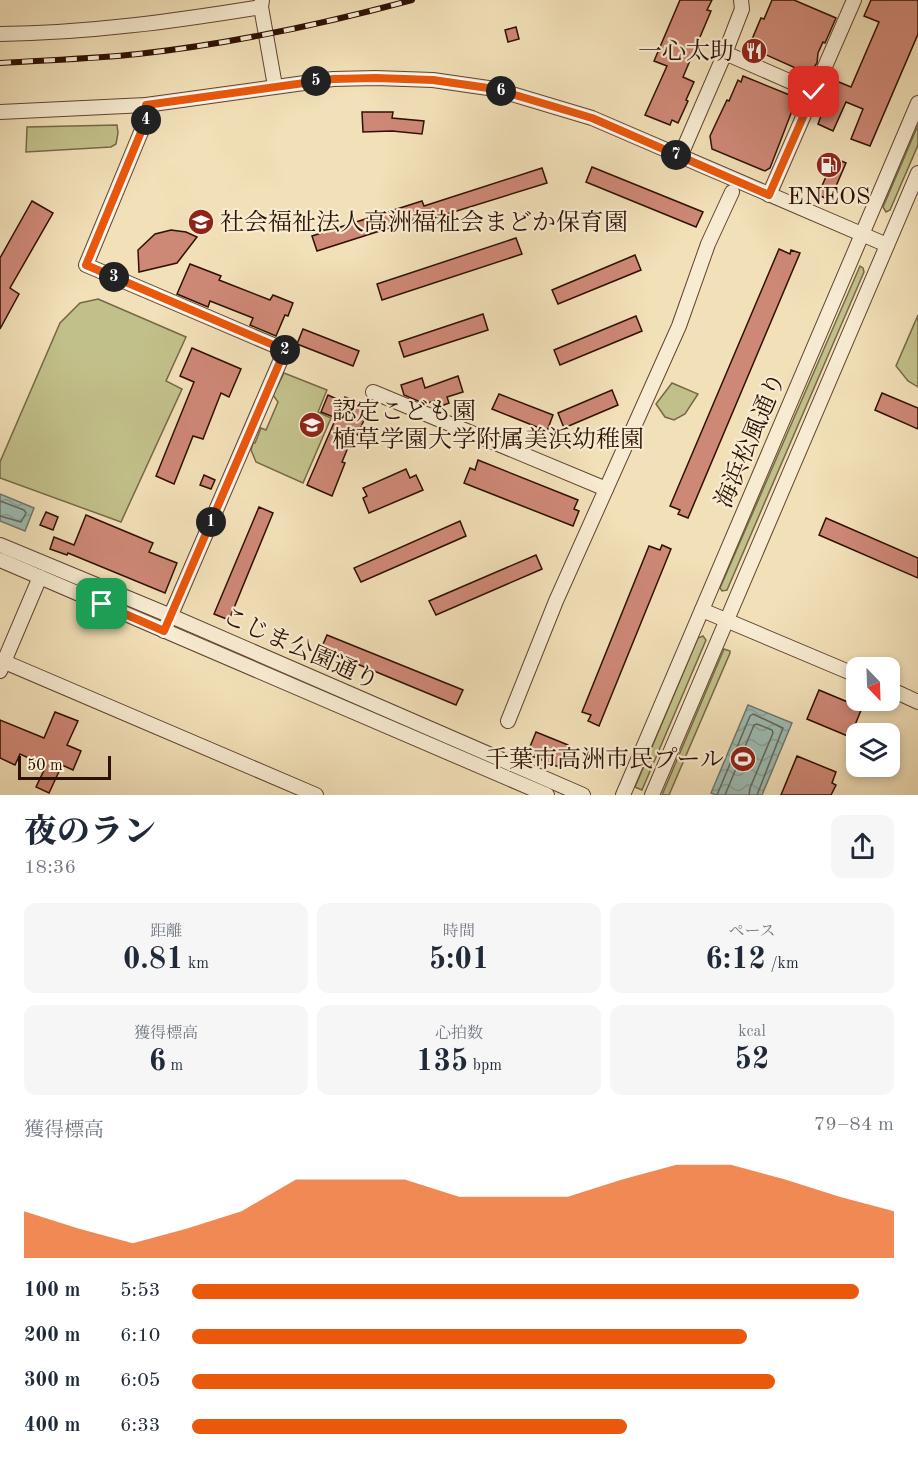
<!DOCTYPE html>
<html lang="ja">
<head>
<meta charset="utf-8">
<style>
  body { margin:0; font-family:"Old Standard TT","Noto Serif JP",serif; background:#f6f6f7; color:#1f2937; height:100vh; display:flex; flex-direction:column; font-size:22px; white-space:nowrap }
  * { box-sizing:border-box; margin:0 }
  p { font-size:20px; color:#747a83 }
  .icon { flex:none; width:33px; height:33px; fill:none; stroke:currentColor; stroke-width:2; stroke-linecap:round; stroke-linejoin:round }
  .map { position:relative; height:795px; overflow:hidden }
  .side { display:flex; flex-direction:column; background:#fff; flex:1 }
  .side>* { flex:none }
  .needle { width:39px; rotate:157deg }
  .buttons { position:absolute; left:846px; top:657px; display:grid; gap:12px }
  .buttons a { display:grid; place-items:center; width:54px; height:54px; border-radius:12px; background:#fff; box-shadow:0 3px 9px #0003; font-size:30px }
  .scale { position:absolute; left:18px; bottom:15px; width:93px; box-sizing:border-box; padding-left:6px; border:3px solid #2f1004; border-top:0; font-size:16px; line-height:21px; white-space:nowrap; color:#2f1004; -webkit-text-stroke:4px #f7ebd1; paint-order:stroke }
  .pin { position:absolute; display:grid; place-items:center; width:51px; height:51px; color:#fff; margin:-26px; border-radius:12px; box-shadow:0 3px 9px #0006 }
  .km { position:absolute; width:30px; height:30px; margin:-15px; border-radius:50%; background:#222; color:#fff; font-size:16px; line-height:30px; text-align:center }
  .round { display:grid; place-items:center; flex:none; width:63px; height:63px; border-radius:12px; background:#f6f6f7 }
  .overview { display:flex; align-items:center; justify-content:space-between; height:102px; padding:0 24px }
  h1 { font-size:33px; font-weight:800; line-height:45px }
  .figures { display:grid; grid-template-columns:repeat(3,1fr); gap:9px; height:102px; padding:6px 24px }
  .figures div { display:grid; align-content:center; border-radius:12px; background:#f6f6f7; text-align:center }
  .figures b { font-size:30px; font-weight:800 }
  .figures small { font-size:16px; font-weight:400 }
  .figures p { font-size:16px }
  .chart { height:168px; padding:12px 24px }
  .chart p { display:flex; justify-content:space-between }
  .chart svg { width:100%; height:108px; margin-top:6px; fill:#ea580c; opacity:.7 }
  ul { padding:0 24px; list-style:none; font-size:20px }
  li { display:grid; grid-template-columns:96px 72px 1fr; align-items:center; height:45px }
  li i { height:15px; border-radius:8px; background:#ea580c }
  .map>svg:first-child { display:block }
</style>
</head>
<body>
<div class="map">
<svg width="918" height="795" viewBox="0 0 918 795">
  <defs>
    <pattern id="water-waves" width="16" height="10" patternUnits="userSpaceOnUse" patternTransform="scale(1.5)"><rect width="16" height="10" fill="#9cbcb3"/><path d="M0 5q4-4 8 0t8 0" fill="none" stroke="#87a198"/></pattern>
  </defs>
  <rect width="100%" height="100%" fill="#f2e0b8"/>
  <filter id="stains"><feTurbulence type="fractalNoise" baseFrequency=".00333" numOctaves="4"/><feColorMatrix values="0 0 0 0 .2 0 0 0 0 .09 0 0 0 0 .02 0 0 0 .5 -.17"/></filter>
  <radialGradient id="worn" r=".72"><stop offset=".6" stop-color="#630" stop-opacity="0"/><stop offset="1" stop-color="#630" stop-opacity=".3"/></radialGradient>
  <g fill="#c2c08a" stroke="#786847" stroke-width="1.5">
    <polygon points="117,125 118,133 116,144 111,147 26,152 27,127"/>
    <polygon points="918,125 918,145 890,210 886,212 883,207"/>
    <polygon points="860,266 863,268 864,272 727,590 722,591 720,588"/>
    <polygon points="98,299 186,337 166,381 182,389 121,522 0,478 0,462 60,323 80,303"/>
    <polygon points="918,315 918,387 908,381 896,366"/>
    <polygon points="284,373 327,390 318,412 331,418 303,483 256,462 251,450 253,443 255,443 261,428 266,430 278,402 273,395"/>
    <polygon points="672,383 698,394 685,414 674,420 665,417 656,404"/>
    <polygon points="703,636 706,640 642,790 635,787 698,638"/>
    <polygon points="724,649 730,651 730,653 669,795 662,795"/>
  </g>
  <g fill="url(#water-waves)" stroke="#70776d" stroke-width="1.5">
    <polygon points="0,494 34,508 25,531 0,521"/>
    <polygon points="748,705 792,723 762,795 716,795 711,793"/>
  </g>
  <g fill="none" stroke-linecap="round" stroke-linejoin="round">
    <g stroke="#66665c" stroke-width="1.5">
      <polyline points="0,501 24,510 26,513 21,522 0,516"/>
      <polyline points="717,795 750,716 753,714 783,728 757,795"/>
      <polyline points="725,795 754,725 757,724 772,730 773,733 750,788 749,795"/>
    </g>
  </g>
  <g fill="#ce8876" stroke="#2f1004" stroke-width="1.5">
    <polygon points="680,0 712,0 707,10 711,11 683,77 694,82 686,100 688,101 678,123 672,120 670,125 645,115 667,66 654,61"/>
    <polygon points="772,0 794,0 836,18 825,43 823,42 818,53 817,63 809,74 753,49 754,46 750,44 761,18 764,19"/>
    <polygon points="871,0 918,0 918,34 870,146 851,139 863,109 846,102 833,131 818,124 834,80 851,87 879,22 864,16"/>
    <polygon points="516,27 519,39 508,42 505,30"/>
    <polygon points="743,76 797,98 770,168 765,171 712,149 710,136 717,121 727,100 729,101 738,80 741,82"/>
    <polygon points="362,112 393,112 392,118 424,121 422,134 392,131 363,132"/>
    <polygon points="834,158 846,163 830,200 818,195"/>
    <polygon points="592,167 703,212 696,227 586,182"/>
    <polygon points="542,168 547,183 434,218 433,214 317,251 312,236 422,201 424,206"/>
    <polygon points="32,201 53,213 10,288 19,294 0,329 0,258"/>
    <polygon points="171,230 186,232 197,237 177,263 139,272 138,250 155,234"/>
    <polygon points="516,238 522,254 382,300 377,284"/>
    <polygon points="779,249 790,254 791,250 800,253 688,518 678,514 680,510 670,506"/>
    <polygon points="635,255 641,270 558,304 552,290"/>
    <polygon points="190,264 221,276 219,280 270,300 273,295 293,303 288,316 285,315 276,336 250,325 253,318 210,301 208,307 177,294"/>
    <polygon points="483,314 488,330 404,357 399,342"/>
    <polygon points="636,316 642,331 560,365 554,350"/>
    <polygon points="303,329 359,351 353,366 297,344"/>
    <polygon points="192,348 241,369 229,397 221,393 203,439 193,436 174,484 156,476 194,382 180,376"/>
    <polygon points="458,376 463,392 447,397 449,403 439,407 437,400 425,404 404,395 401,385 422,378 425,388"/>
    <polygon points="612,390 618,405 564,428 558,413"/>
    <polygon points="882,393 918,408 918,429 875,410"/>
    <polygon points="499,394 553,415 547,431 492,409"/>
    <polygon points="328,395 343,402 345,397 369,407 358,435 354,433 342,462 345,463 332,496 307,485 336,418 321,412"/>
    <polygon points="478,460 578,500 574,509 579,511 573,526 464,483 470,468 475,470"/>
    <polygon points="406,469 410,478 416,475 423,490 369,513 363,498 367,496 363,488"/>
    <polygon points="204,475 215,480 211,489 200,485"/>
    <polygon points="259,507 273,513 229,620 214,614"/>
    <polygon points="46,512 58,517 53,530 40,525"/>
    <polygon points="86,515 153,543 149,552 177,563 165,593 68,553 67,555 50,549 54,537 74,545"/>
    <polygon points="826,518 918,558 918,578 819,535"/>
    <polygon points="460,521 466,536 361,582 354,568"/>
    <polygon points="662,545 671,549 599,726 588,721 591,715 582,712 649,546 660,550"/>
    <polygon points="536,555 542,569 436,615 429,601"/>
    <polygon points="327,635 463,690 456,705 321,649"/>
    <polygon points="819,690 862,708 850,737 807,719"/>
    <polygon points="55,712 78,721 67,745 81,751 73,770 62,765 49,793 36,787 46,766 20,754 15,765 0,758 0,720 44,738"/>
    <polygon points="536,732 568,745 559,767 527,754"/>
    <polygon points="797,756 836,772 832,783 836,785 831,795 781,795"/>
  </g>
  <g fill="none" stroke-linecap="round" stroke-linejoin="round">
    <g stroke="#604431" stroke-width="16">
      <g id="minor">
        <polyline points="262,0 261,7 275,86"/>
        <path d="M0,34C88,33 175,21 261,7"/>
        <polyline points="725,53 814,92"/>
        <polyline points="146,105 146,120 86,265 285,350 164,631"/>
        <polyline points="0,112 146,105 333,79 376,78 433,80 495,89 592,118 887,245"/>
        <polyline points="680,157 725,53 742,9 741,0"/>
        <polyline points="769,195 854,0"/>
        <polyline points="373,392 606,489"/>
        <polyline points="0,545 171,616 583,795"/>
        <polyline points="0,560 547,795"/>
        <polyline points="702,610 856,675"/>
        <polyline points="0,660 316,795"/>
        <polyline points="0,671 40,577"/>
        <polyline points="890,689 918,702"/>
        <polyline points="508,721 556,601 679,326 708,244 732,192"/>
        <polyline points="623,795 918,103"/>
        <polyline points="652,795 918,173"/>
      </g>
    </g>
    <use href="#minor" stroke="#f7ebd1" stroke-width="14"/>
    <g stroke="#2f1004" stroke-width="6">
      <path id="rail" d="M0,63C46,60 92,59 138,54C230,44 323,24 412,0"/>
    </g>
    <use href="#rail" stroke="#f7ebd1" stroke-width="4" stroke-dasharray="11" stroke-linecap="butt"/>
  </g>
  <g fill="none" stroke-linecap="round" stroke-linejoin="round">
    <g stroke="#fff" stroke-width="12">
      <polyline id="route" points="102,604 164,631 285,350 86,265 146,120 146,105 333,79 376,78 433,80 495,89 592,118 769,195 814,92"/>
    </g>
    <use href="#route" stroke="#ea580c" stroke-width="8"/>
  </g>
  <defs>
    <g id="restaurant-disc" transform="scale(1.35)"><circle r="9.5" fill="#8f2418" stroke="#f7ebd1"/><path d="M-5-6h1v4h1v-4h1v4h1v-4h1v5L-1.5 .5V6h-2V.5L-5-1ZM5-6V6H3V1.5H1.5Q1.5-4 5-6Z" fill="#fff"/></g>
    <g id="fuel-disc" transform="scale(1.35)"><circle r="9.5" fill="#8f2418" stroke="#f7ebd1"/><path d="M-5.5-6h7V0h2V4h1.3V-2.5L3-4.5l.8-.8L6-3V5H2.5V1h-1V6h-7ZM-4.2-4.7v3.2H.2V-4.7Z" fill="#fff"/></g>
    <g id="school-disc" transform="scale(1.35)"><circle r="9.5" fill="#8f2418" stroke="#f7ebd1"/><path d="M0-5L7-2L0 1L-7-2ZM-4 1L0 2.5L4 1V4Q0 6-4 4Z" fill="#fff"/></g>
    <g id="stadium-disc" transform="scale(1.35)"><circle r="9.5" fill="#8f2418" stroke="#f7ebd1"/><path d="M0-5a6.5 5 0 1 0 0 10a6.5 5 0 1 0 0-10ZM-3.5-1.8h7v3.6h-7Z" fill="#fff"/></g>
  </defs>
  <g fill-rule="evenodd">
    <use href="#restaurant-disc" x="754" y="51"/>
    <use href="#fuel-disc" x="829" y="165"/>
    <use href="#school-disc" x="201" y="222"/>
    <use href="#school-disc" x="312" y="425"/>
    <use href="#stadium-disc" x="743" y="759"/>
  </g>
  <g text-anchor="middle" stroke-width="4.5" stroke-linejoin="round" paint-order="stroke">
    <g font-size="24" fill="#2f1004" stroke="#f7ebd1" text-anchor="end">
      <text x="734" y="59">一心太助</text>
      <text x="829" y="204" text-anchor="middle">ENEOS</text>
      <text x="220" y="230" text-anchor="start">社会福祉法人高洲福祉会まどか保育園</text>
      <text x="332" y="419" text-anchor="start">認定こども園<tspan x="332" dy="28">植草学園大学附属美浜幼稚園</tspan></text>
      <text x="724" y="767">千葉市高洲市民プール</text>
    </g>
    <g font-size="24" fill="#2f1004" stroke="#f7ebd1">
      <text transform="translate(750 440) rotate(-67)" y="8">海浜松風通り</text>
      <text transform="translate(301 648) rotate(24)" y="8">こじま公園通り</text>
    </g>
  </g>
  <rect width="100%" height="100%" filter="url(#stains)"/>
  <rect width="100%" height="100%" fill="url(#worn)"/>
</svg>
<div class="buttons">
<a><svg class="needle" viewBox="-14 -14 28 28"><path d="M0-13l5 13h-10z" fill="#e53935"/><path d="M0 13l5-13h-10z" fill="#747a83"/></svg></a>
<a><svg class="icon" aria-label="layers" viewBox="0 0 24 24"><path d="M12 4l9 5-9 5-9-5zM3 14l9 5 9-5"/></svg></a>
</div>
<div class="scale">50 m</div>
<div class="pin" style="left:102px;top:604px;background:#1e9e55"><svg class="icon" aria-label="arrive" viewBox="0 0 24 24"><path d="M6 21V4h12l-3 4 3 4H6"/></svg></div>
<div class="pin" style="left:814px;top:92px;background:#d93025"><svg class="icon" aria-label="check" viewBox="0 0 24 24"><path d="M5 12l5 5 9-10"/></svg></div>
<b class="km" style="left:211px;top:522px">1</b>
<b class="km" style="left:285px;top:350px">2</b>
<b class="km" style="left:114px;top:277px">3</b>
<b class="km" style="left:146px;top:120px">4</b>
<b class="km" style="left:316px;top:81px">5</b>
<b class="km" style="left:501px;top:91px">6</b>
<b class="km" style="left:676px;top:155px">7</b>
</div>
<section class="side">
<div class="overview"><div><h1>夜のラン</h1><p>18:36</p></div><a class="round"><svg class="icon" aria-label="share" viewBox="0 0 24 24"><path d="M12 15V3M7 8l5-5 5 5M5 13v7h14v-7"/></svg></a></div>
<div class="figures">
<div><p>距離</p><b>0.81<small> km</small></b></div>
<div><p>時間</p><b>5:01</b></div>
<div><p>ペース</p><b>6:12<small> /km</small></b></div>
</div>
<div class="figures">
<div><p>獲得標高</p><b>6<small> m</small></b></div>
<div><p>心拍数</p><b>135<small> bpm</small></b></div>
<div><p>kcal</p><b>52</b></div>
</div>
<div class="chart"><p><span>獲得標高</span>79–84 m</p>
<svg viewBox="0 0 160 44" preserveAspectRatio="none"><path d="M0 44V25L10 32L20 38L30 32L40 25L50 12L60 12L70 12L80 19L90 19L100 19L110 12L120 6L130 6L140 12L150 19L160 25V44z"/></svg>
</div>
<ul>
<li><b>100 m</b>5:53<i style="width:95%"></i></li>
<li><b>200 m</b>6:10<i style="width:79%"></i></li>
<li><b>300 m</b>6:05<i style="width:83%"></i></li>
<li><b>400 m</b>6:33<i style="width:62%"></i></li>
</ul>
</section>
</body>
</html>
